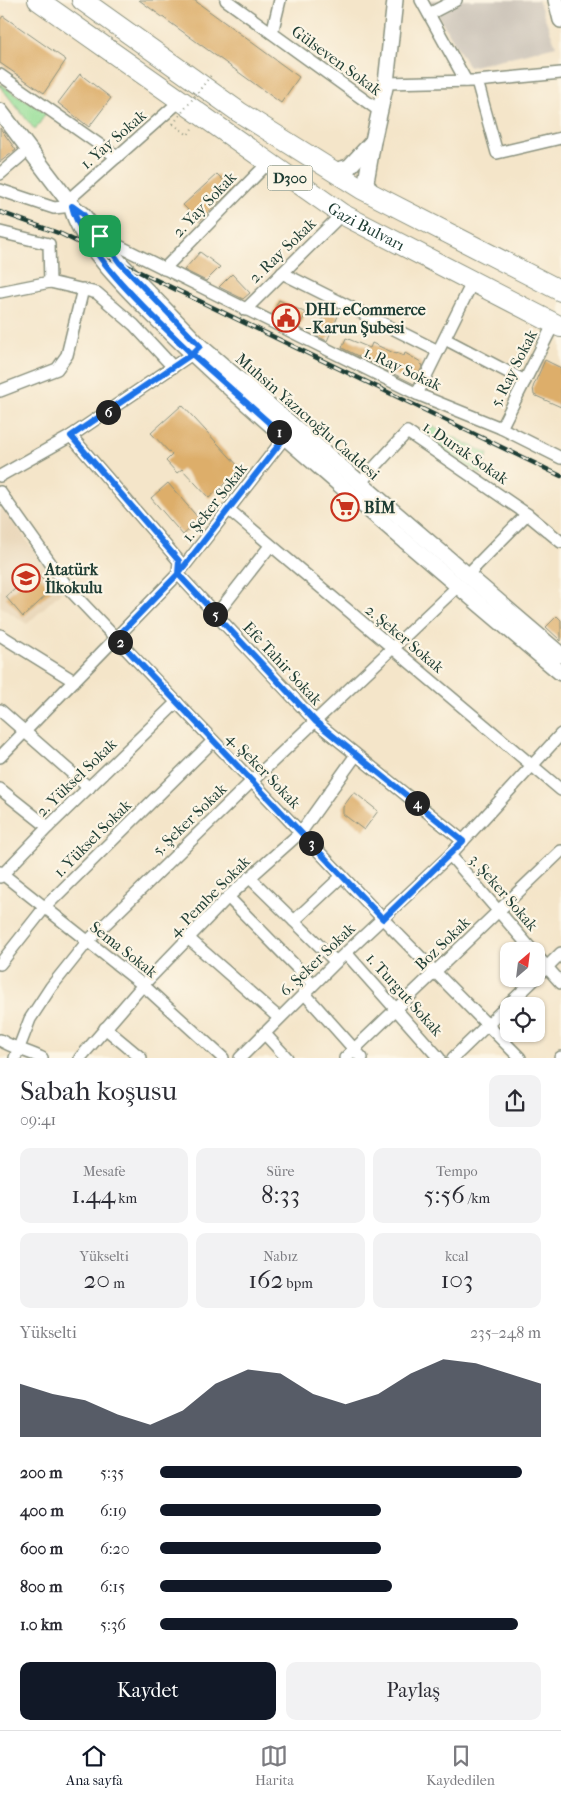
<!DOCTYPE html>
<html lang="tr">
<head>
<meta charset="utf-8">
<style>
  body { margin:0; font-family:"IM FELL French Canon",serif; background:#f2f2f3; color:#2b2b33; height:100vh; display:flex; flex-direction:column; font-size:19px; white-space:nowrap }
  * { box-sizing:border-box; margin:0 }
  p { font-size:16px; color:#7c7c81 }
  .icon { flex:none; width:28px; height:28px; fill:none; stroke:currentColor; stroke-width:2; stroke-linecap:round; stroke-linejoin:round }
  .map { position:relative; height:1058px; overflow:hidden }
  .sheet { display:flex; flex-direction:column; background:#fff; flex:1 }
  .sheet>* { flex:none }
  .needle { width:32px; rotate:28deg }
  .fabs { position:absolute; left:500px; top:942px; display:grid; gap:10px }
  .fabs a { display:grid; place-items:center; width:45px; height:45px; border-radius:10px; background:#fff; box-shadow:0 1px 4px #0004; font-size:25px }
  .pin { position:absolute; display:grid; place-items:center; width:42px; height:42px; color:#fff; margin:-21px; border-radius:10px; box-shadow:0 2px 8px #0006 }
  .km { position:absolute; width:25px; height:25px; margin:-12px; border-radius:50%; background:#222; color:#fff; font-size:14px; line-height:25px; text-align:center }
  .round { display:grid; place-items:center; flex:none; width:52px; height:52px; border-radius:10px; background:#f2f2f3 }
  .headline { display:flex; align-items:center; justify-content:space-between; height:85px; padding:0 20px }
  h1 { font-size:28px; font-weight:600; line-height:38px }
  .figures { display:grid; grid-template-columns:repeat(3,1fr); gap:8px; height:85px; padding:5px 20px }
  .figures div { display:grid; align-content:center; border-radius:10px; background:#f2f2f3; text-align:center }
  .figures b { font-size:25px; font-weight:600 }
  .figures small { font-size:14px; font-weight:400 }
  .figures p { font-size:14px }
  .chart { height:140px; padding:10px 20px }
  .chart p { display:flex; justify-content:space-between }
  .chart svg { width:100%; height:90px; margin-top:5px; fill:#111827; opacity:.7 }
  .action { display:flex; gap:10px; margin-top:auto; padding:10px 20px }
  .action a { flex:1; height:58px; border-radius:10px; background:#111827; color:#fff; font-size:20px; font-weight:600; line-height:58px; text-align:center }
  .action a+a { background:#f2f2f3; color:#2b2b33 }
  ul { padding:0 20px; list-style:none; font-size:16px }
  li { display:grid; grid-template-columns:80px 60px 1fr; align-items:center; height:38px }
  li i { height:12px; border-radius:6px; background:#111827 }
  .tabs { display:flex; justify-content:space-around; align-items:center; height:70px; border-top:1px solid #e1e1e2; background:#fff; font-size:14px; color:#7c7c81 }
  .tabs a { display:grid; justify-items:center; gap:2px }
  .tabs .selected { color:#111827 }
  .map>svg:first-child { display:block }
</style>
</head>
<body>
<div class="map">
<svg width="561" height="1058" viewBox="0 0 561 1058">
  <rect width="100%" height="100%" fill="#fcf5e5"/>
  <filter id="ink" filterUnits="userSpaceOnUse"><feTurbulence type="fractalNoise" baseFrequency=".02" numOctaves="2"/><feDisplacementMap in="SourceGraphic" scale="10" xChannelSelector="R" yChannelSelector="G"/><feConvolveMatrix kernelMatrix="1 2 1 2 8 2 1 2 1" color-interpolation-filters="sRGB"/></filter>
  <filter id="wash" filterUnits="userSpaceOnUse"><feTurbulence type="fractalNoise" baseFrequency=".0096" numOctaves="4" result="noise"/><feDisplacementMap in="SourceGraphic" scale="20" xChannelSelector="R" yChannelSelector="G"/><feGaussianBlur stdDeviation="1.12" result="paint"/><feColorMatrix in="noise" values="0 0 0 0 0 0 0 0 0 0 0 0 0 0 0 0 0 1.4 0 .05"/><feComposite in="paint" operator="in"/></filter>
  <g filter="url(#wash)">
    <rect width="100%" height="100%" fill="#f4e5c9"/>
    <polygon fill="#e8d5b7" points="0,502 62,591 27,624 0,606"/>
    <polygon fill="#cbc3b8" points="429,0 538,0 556,46 469,67"/>
    <g fill="#97df99" stroke="#5b8e66">
      <polygon points="0,84 46,113 35,130 0,86"/>
      <polygon points="427,424 488,454 483,475 418,437"/>
    </g>
    <g id="blocks">
      <g fill="#ddae6b">
        <polygon points="139,0 194,0 299,77 281,103"/>
        <polygon points="3,16 66,60 44,93 0,63 0,20"/>
        <polygon points="80,74 111,98 89,127 58,103"/>
        <polygon points="0,128 16,150 0,162"/>
        <polygon points="217,174 232,189 199,221 183,205"/>
        <polygon points="200,252 220,267 206,281 184,270"/>
        <polygon points="232,274 250,293 243,299 219,287"/>
        <polygon points="279,300 306,313 299,327 272,314"/>
        <polygon points="326,311 338,316 327,341 315,335"/>
        <polygon points="346,338 370,348 372,343 396,354 396,353 404,356 405,353 421,362 420,364 423,365 414,384 342,348"/>
        <polygon points="545,360 561,368 561,407 534,395 533,387"/>
        <polygon points="182,405 241,469 209,498 182,469 177,473 166,461 172,455 151,433"/>
        <polygon points="168,483 200,520 183,535 151,498"/>
        <polygon points="35,571 52,590 23,617 6,597"/>
        <polygon points="557,616 561,620 561,641 546,627"/>
        <polygon points="354,792 378,811 364,830 343,814 343,807"/>
      </g>
    </g>
  </g>
  <g filter="url(#ink)">
    <use href="#blocks" fill-opacity="0" stroke="#8a917e" stroke-width="1"/>
    <g fill="none" stroke-linecap="round" stroke-linejoin="round">
      <g stroke="#8a917e" stroke-width="14">
        <g id="street">
          <polyline points="226,0 381,112"/>
          <polyline points="421,0 466,81"/>
          <polyline points="429,14 456,0"/>
          <polyline points="272,33 280,0"/>
          <polyline points="561,73 477,81 497,153 561,138"/>
          <polyline points="0,75 117,157"/>
          <polyline points="386,83 473,81"/>
          <polyline points="0,174 29,149"/>
          <polyline points="0,190 54,208 72,206"/>
          <polyline points="67,201 180,101"/>
          <polyline points="0,232 49,244 50,282"/>
          <polyline points="101,237 417,394 501,428 561,458"/>
          <polyline points="164,269 268,163"/>
          <polyline points="282,273 438,351"/>
          <polyline points="0,292 50,282 97,293 134,325 173,367"/>
          <polyline points="245,310 342,214"/>
          <polyline points="445,339 525,381"/>
          <polyline points="0,391 57,369 67,355 83,289"/>
          <polyline points="417,394 473,281"/>
          <polyline points="501,428 554,323"/>
          <polyline points="71,436 179,561 178,574 316,722 463,841"/>
          <polyline points="0,476 71,436 192,354"/>
          <polyline points="360,483 407,432 527,514 561,542"/>
          <polyline points="0,492 68,588 383,919 520,1058"/>
          <polyline points="228,509 561,790"/>
          <polyline points="467,575 527,514"/>
          <polyline points="216,615 270,546"/>
          <polyline points="0,635 74,681"/>
          <polyline points="0,710 89,788"/>
          <polyline points="0,757 178,574 285,437"/>
          <polyline points="0,789 48,827"/>
          <polyline points="450,855 533,951"/>
          <polyline points="0,872 143,985 223,1058"/>
          <polyline points="0,877 48,827 177,702"/>
          <polyline points="249,877 336,962"/>
          <polyline points="228,897 313,984"/>
          <polyline points="294,921 342,876"/>
          <polyline points="188,938 279,1018"/>
          <polyline points="346,953 439,1058"/>
          <polyline points="536,955 561,983"/>
          <polyline points="0,964 45,907 213,741"/>
          <polyline points="543,971 561,953"/>
          <polyline points="304,993 362,1058"/>
          <polyline points="105,1028 141,1058"/>
          <polyline points="264,1033 287,1058"/>
          <path d="M0,1040C13,1048 27,1051 42,1058"/>
          <polyline points="15,1058 30,1019 51,987 87,942 251,782 458,586"/>
          <polyline points="80,1058 143,985 228,897 301,832 356,755"/>
          <polyline points="240,1058 336,962 450,855 561,734"/>
          <polyline points="345,1058 561,851"/>
          <polyline points="453,1058 535,979"/>
          <polyline points="560,1058 561,1057"/>
        </g>
      </g>
      <g stroke="#8a917e" stroke-width="18">
        <g id="secondary">
          <polyline points="556,0 561,20"/>
          <polyline points="0,111 72,206 83,215 120,263 200,346 561,655"/>
          <polyline points="334,171 349,167 373,141"/>
          <polyline points="372,194 366,182 373,141 386,83 395,0"/>
          <path d="M72,208C81,245 131,293 158,320C216,378 278,431 340,485C413,548 487,611 561,673"/>
        </g>
      </g>
      <g stroke="#8a917e" stroke-width="22">
        <g id="highway">
          <path id="s1" d="M38,0L342,214L561,327"/>
          <polyline points="82,0 239,112 362,189 561,291"/>
        </g>
      </g>
      <polyline stroke="#8a917e" stroke-width="2" stroke-dasharray="1 4" stroke-linecap="butt" points="173,124 188,135 193,127"/>
      <use href="#street" stroke="#fff" stroke-width="11"/>
      <use href="#secondary" stroke="#fff" stroke-width="15"/>
      <use href="#highway" stroke="#fff" stroke-width="20"/>
      <g stroke="#1f3d34" stroke-width="4.5">
        <polyline id="rail" points="0,212 61,234 561,476"/>
      </g>
      <use href="#rail" stroke="#fcf5e5" stroke-width="2.5" stroke-dasharray="8" stroke-linecap="butt"/>
      <polyline stroke="#8a917e" stroke-width="2" stroke-dasharray="1 4" stroke-linecap="butt" points="173,124 212,74"/>
    </g>
  </g>
  <g fill="none" stroke-linecap="round" stroke-linejoin="round" filter="url(#ink)">
    <g stroke="#fff" stroke-width="10">
      <path id="route" d="M100,236L120,263L200,346L192,354L285,437L178,574L116,638L383,919L463,841L316,722L178,574L179,561L71,436L192,354C157,320 83,253 72,206L83,214L100,236"/>
    </g>
    <use href="#route" stroke="#1a73e8" stroke-width="6"/>
  </g>
  <defs>
    <g id="civic-ring" transform="scale(1.4375)"><circle r="9.5" fill="#fcf5e5" stroke="#c8321e" stroke-width="1.5"/><path d="M-.6-6.5H3V-4.5H.6V-3L4-1V1h2V6H-6V1h2V-1L-.6-3ZM-1.2 2.5V6h2.4V2.5Z" fill="#c8321e"/></g>
    <g id="supermarket-ring" transform="scale(1.4375)"><circle r="9.5" fill="#fcf5e5" stroke="#c8321e" stroke-width="1.5"/><path d="M-6-5.5h2.5l.6 2H6L4.5 2H-2.5L-4.4-4H-6ZM-1.5 3.2a1.3 1.3 0 1 0 .1 0ZM3 3.2a1.3 1.3 0 1 0 .1 0Z" fill="#c8321e"/></g>
    <g id="school-ring" transform="scale(1.4375)"><circle r="9.5" fill="#fcf5e5" stroke="#c8321e" stroke-width="1.5"/><path d="M0-5L7-2L0 1L-7-2ZM-4 1L0 2.5L4 1V4Q0 6-4 4Z" fill="#c8321e"/></g>
  </defs>
  <g fill-rule="evenodd">
    <use href="#civic-ring" x="286" y="318"/>
    <use href="#supermarket-ring" x="345" y="507"/>
    <use href="#school-ring" x="26" y="578"/>
  </g>
  <g text-anchor="middle" stroke-width="4.5" stroke-linejoin="round" paint-order="stroke">
    <rect fill="#fcf5e5" stroke="#617469" stroke-width="1" x="267.5" y="165.5" width="45" height="25" rx="4"/>
    <g font-size="15" font-weight="bold" fill="#1f3d34">
      <text x="290" y="183">D300</text>
    </g>
    <g font-size="16" fill="#1f3d34" stroke="#fcf5e5">
      <text transform="translate(337 60) rotate(36)" y="6">Gülseven Sokak</text>
      <text transform="translate(113 139) rotate(-41)" y="6">1. Yay Sokak</text>
      <text transform="translate(204 204) rotate(-46)" y="6">2. Yay Sokak</text>
      <text dy="6" stroke="none"><textPath href="#s1" startOffset="399">Gazi Bulvarı</textPath></text>
      <text transform="translate(282 250) rotate(-44)" y="6">2. Ray Sokak</text>
      <text transform="translate(403 368) rotate(25)" y="6">1. Ray Sokak</text>
      <text transform="translate(513 368) rotate(-63)" y="6">5. Ray Sokak</text>
      <text transform="translate(308 416) rotate(41)" y="6">Muhsin Yazıcıoğlu Caddesi</text>
      <text transform="translate(466 452) rotate(34)" y="6">1. Durak Sokak</text>
      <text transform="translate(214 502) rotate(-52)" y="6">1. Şeker Sokak</text>
      <text transform="translate(405 638) rotate(40)" y="6">2. Şeker Sokak</text>
      <text transform="translate(283 663) rotate(47)" y="6">Efe Tahir Sokak</text>
      <text transform="translate(264 770) rotate(46)" y="6">4. Şeker Sokak</text>
      <text transform="translate(76 777) rotate(-44)" y="6">2. Yüksel Sokak</text>
      <text transform="translate(189 819) rotate(-44)" y="6">5. Şeker Sokak</text>
      <text transform="translate(92 838) rotate(-45)" y="6">1. Yüksel Sokak</text>
      <text transform="translate(504 892) rotate(49)" y="6">3. Şeker Sokak</text>
      <text transform="translate(209 896) rotate(-45)" y="6">4. Pembe Sokak</text>
      <text transform="translate(442 943) rotate(-44)" y="6">Boz Sokak</text>
      <text transform="translate(124 949) rotate(38)" y="6">Sema Sokak</text>
      <text transform="translate(317 959) rotate(-44)" y="6">6. Şeker Sokak</text>
      <text transform="translate(405 994) rotate(48)" y="6">1. Turgut Sokak</text>
    </g>
    <g font-size="16" font-weight="bold" fill="#1f3d34" stroke="#fcf5e5" text-anchor="start">
      <text x="305" y="315">DHL eCommerce<tspan x="305" dy="18">- Karun Şubesi</tspan></text>
      <text x="364" y="513">BİM</text>
      <text x="45" y="575">Atatürk<tspan x="45" dy="18">İlkokulu</tspan></text>
    </g>
  </g>
</svg>
<div class="fabs">
<a><svg class="needle" viewBox="-14 -14 28 28"><path d="M0-13l5 13h-10z" fill="#e53935"/><path d="M0 13l5-13h-10z" fill="#7c7c81"/></svg></a>
<a><svg class="icon" aria-label="locate" viewBox="0 0 24 24"><circle cx="12" cy="12" r="6"/><path d="M12 2v4M12 18v4M2 12h4M18 12h4"/></svg></a>
</div>
<div class="pin" style="left:100px;top:236px;background:#1e9e55"><svg class="icon" aria-label="arrive" viewBox="0 0 24 24"><path d="M6 21V4h12l-3 4 3 4H6"/></svg></div>
<b class="km" style="left:279px;top:432px">1</b>
<b class="km" style="left:120px;top:642px">2</b>
<b class="km" style="left:311px;top:843px">3</b>
<b class="km" style="left:417px;top:803px">4</b>
<b class="km" style="left:215px;top:614px">5</b>
<b class="km" style="left:108px;top:412px">6</b>
</div>
<section class="sheet">
<div class="headline"><div><h1>Sabah koşusu</h1><p>09:41</p></div><a class="round"><svg class="icon" aria-label="share" viewBox="0 0 24 24"><path d="M12 15V3M7 8l5-5 5 5M5 13v7h14v-7"/></svg></a></div>
<div class="figures">
<div><p>Mesafe</p><b>1.44<small> km</small></b></div>
<div><p>Süre</p><b>8:33</b></div>
<div><p>Tempo</p><b>5:56<small> /km</small></b></div>
</div>
<div class="figures">
<div><p>Yükselti</p><b>20<small> m</small></b></div>
<div><p>Nabız</p><b>162<small> bpm</small></b></div>
<div><p>kcal</p><b>103</b></div>
</div>
<div class="chart"><p><span>Yükselti</span>235–248 m</p>
<svg viewBox="0 0 160 44" preserveAspectRatio="none"><path d="M0 44V18L10 23L20 26L30 33L40 38L50 31L60 18L70 11L80 13L90 23L100 28L110 23L120 13L130 6L140 8L150 13L160 18V44z"/></svg>
</div>
<ul>
<li><b>200 m</b>5:35<i style="width:95%"></i></li>
<li><b>400 m</b>6:19<i style="width:58%"></i></li>
<li><b>600 m</b>6:20<i style="width:58%"></i></li>
<li><b>800 m</b>6:15<i style="width:61%"></i></li>
<li><b>1.0 km</b>5:36<i style="width:94%"></i></li>
</ul>
<div class="action"><a>Kaydet</a><a>Paylaş</a></div>
</section>
<nav class="tabs">
<a class="selected"><svg class="icon" aria-label="home" viewBox="0 0 24 24"><path d="M3 11l9-7 9 7M6 9v11h12V9"/></svg>Ana sayfa</a>
<a><svg class="icon" aria-label="map" viewBox="0 0 24 24"><path d="M3 6l6-2 6 2 6-2v14l-6 2-6-2-6 2zM9 4v14M15 6v14"/></svg>Harita</a>
<a><svg class="icon" aria-label="saved" viewBox="0 0 24 24"><path d="M7 4h10v16l-5-4-5 4z"/></svg>Kaydedilen</a>
</nav>
</body>
</html>
